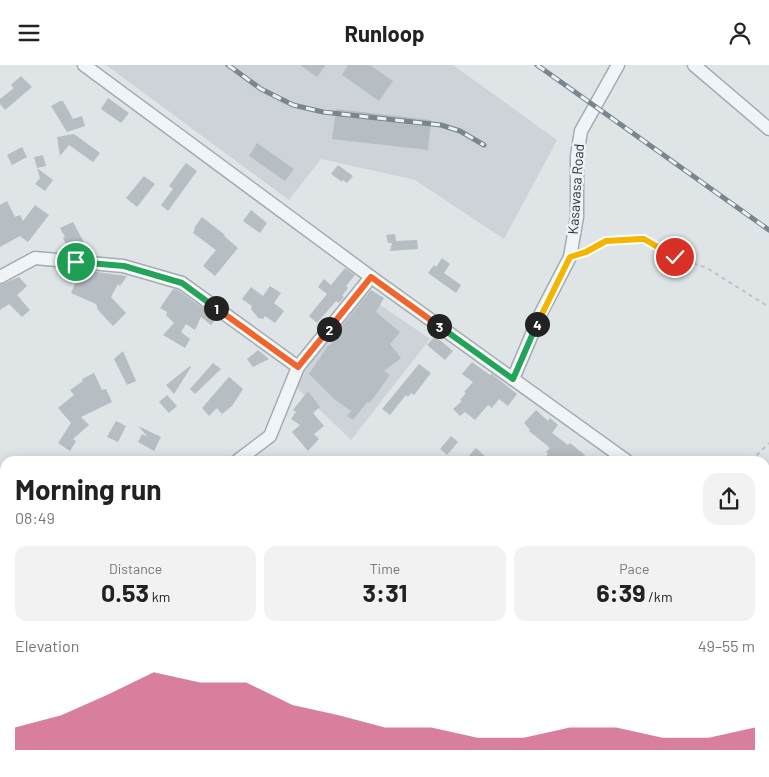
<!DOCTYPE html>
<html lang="en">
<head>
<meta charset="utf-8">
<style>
  body { margin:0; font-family:Barlow,sans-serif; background:#f2f2f2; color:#222; height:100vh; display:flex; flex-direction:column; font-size:19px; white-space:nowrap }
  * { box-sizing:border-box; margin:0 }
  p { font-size:16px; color:#767676 }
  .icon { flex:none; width:28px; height:28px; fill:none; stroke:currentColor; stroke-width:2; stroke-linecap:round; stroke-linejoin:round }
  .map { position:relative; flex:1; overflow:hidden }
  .details { position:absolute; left:0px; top:391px; width:770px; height:321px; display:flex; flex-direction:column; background:#fff; border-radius:15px 15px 0 0; box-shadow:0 2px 12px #0003 }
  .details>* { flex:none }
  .pin { position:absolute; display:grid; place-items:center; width:42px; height:42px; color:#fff; margin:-21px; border:2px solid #fff; border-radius:50%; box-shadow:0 1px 5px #0007 }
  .km { position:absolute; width:25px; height:25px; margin:-12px; border-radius:50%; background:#222; color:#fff; font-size:14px; line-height:25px; text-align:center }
  .round { display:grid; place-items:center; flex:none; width:52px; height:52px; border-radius:15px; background:#f2f2f2 }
  .headline { display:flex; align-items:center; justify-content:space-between; height:85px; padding:0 15px }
  h1 { font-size:28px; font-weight:700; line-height:38px }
  .figures { display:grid; grid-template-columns:repeat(3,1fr); gap:8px; height:85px; padding:5px 15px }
  .figures div { display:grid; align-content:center; border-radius:12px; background:#f2f2f2; text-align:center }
  .figures b { font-size:25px; font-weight:700 }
  .figures small { font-size:14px; font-weight:400 }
  .figures p { font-size:14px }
  .chart { height:140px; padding:10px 15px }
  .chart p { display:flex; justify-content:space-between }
  .chart svg { width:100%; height:90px; margin-top:5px; fill:#c74a74; opacity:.7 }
  header { display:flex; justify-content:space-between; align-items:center; height:65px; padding:0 15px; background:#fff; font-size:22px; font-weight:700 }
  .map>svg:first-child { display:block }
</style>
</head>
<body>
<header><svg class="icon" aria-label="menu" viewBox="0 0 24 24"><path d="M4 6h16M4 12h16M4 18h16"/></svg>Runloop<svg class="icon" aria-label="person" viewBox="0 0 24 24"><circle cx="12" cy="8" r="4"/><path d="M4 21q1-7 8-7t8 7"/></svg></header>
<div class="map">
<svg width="769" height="712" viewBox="0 0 769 712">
  <rect width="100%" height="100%" fill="#dfe4e7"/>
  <g fill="#cdd3d9">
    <polygon points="106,0 453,0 557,75 504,174 415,115 321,94 289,135"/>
    <polygon points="363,228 430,274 351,375 295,321 339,255"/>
  </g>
  <g fill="#b6bec4">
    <polygon points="300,0 326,0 317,12"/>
    <polygon points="348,0 370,0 393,16 379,36 342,10"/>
    <polygon points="21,11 32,22 5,45 0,39 0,34 14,23 11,20"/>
    <polygon points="108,33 129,48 121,58 101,44"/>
    <polygon points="60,36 63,36 73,54 82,51 85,61 67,67 51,41"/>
    <polygon points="336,44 431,55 428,85 332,74"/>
    <polygon points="74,69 100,88 93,97 69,80 60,91 57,72"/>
    <polygon points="257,78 294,104 285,116 249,91"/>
    <polygon points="22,82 27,92 12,100 7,90"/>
    <polygon points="43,90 46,101 37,103 53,115 45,126 35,119 40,113 34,92"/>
    <polygon points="186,98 197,106 168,146 161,140 173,124 169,121"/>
    <polygon points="338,100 353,111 347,118 343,115 342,117 331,109"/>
    <polygon points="144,111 155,119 137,142 126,133"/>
    <polygon points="7,136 15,152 20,150 23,156 35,140 49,150 28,177 20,171 0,182 0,140"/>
    <polygon points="251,145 267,158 260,168 243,156"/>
    <polygon points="202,152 225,170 224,171 238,183 215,211 203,201 216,185 193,168 195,164 194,163"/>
    <polygon points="73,157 87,183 78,188 81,189 70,188 63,173 65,172 60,163"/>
    <polygon points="395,169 396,176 417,175 418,184 390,186 392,178 388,178 386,170"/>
    <polygon points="442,193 450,199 444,208 461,220 456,228 428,208 434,200 436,202"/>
    <polygon points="345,203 355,210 346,221 348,223 342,231 344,232 339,238 336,236 317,258 309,251 327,229 318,222 324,214 331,220"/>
    <polygon points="81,205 127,211 120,221 118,219 111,232 126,248 113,261 98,245 96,239 71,228"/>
    <polygon points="19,212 27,221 17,230 30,245 22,252 9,239 0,245 0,220"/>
    <polygon points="270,221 281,228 274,238 284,246 275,258 265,251 263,254 258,253 251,244 252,241 242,234 251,222 263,231"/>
    <polygon points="173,224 178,225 217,253 211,260 201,252 195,265 186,259 181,267 190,274 185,283 163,270 174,258 166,250 167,247 160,243"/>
    <polygon points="371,225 384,233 376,247 400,267 390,279 401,293 384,306 390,310 372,335 369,338 367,337 353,355 347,351 351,346 333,333 309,309 327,282 338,273 334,271"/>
    <polygon points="435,271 453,286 445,295 427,280"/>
    <polygon points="258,285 269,294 253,302 247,294"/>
    <polygon points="123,286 136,316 127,320 114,294"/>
    <polygon points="472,297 490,310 492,309 517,329 508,341 499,334 492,343 488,340 475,355 465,347 460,351 453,344 462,336 460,335 466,328 464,327 473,317 462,309"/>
    <polygon points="213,298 221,304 195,329 190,324"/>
    <polygon points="419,299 431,308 414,330 411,328 408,332 406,330 390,350 382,344"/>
    <polygon points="190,301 191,302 174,329 166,320"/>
    <polygon points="94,308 102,325 106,324 112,337 81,352 89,360 73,374 76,376 70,386 58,378 71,358 58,343 74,330 70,325 83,316 82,314"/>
    <polygon points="229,312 243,324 232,341 222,349 217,343 209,351 202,343"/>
    <polygon points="308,326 320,342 313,348 324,361 314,369 319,374 308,386 292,367 300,360 291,354 296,347 293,345"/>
    <polygon points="167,330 177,341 169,348 159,337"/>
    <polygon points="536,345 548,356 550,353 558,360 552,368 568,380 570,378 585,390 580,396 543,396 548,389 546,387 550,383 529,366 530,365 524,358"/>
    <polygon points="116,356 126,361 118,377 107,372"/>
    <polygon points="138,361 161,372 154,386 138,377 142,369 148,372"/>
    <polygon points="451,371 458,377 447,390 440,384"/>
    <polygon points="476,383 490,396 464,396"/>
  </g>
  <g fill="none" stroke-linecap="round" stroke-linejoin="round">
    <g stroke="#a5acb1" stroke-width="15">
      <g id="minor">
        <polyline points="84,0 371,212 627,396"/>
        <polyline points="694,0 769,64"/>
        <polyline points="0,212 35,193 123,201 182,218 298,302"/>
        <polyline points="513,314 541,248 570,192 577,152 577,91 581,66 618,0"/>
        <polyline points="237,396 270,371 298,302 371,212"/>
        <polyline points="0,616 5,613"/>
      </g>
    </g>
    <g stroke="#9faab2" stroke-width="18">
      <g id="major">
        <polyline points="765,492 769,495"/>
        <polyline points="345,712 352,708"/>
      </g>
    </g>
    <g stroke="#bdc2c6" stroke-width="2" stroke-dasharray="4 4" stroke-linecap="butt">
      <polyline points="582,188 606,176 644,174 675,192 707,203 769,242"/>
      <polyline points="751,396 769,378"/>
    </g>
    <use href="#minor" stroke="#f1f4f6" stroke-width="12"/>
    <use href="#major" stroke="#fff" stroke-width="15"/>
    <g stroke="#798690" stroke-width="5">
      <g id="rail">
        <polyline points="228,0 261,24 293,40 323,47 441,60 460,66 484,80"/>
        <polyline points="537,0 769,165"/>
      </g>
    </g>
    <use href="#rail" stroke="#eef2f5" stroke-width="3" stroke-dasharray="9" stroke-linecap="butt"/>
  </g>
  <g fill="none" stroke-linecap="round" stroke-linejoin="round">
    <g stroke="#fff" stroke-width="10">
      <polyline id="split-1" points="76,197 124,201 182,218 216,243"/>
    </g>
    <g stroke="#fff" stroke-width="10">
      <polyline id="split-2" points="216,243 298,302 329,264"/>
    </g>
    <g stroke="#fff" stroke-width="10">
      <polyline id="split-3" points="329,264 371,212 439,261"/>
    </g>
    <g stroke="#fff" stroke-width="10">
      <polyline id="split-4" points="439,261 513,314 537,259"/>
    </g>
    <g stroke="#fff" stroke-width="10">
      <polyline id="split-5" points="537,259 570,192 586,187 606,176 641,174"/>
    </g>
    <g stroke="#fff" stroke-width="10">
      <polyline id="split-6" points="641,174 644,174 675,192"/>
    </g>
    <use href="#split-1" stroke="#22a559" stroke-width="6"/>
    <use href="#split-2" stroke="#f0652b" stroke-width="6"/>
    <use href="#split-3" stroke="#f0652b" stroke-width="6"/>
    <use href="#split-4" stroke="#22a559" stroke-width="6"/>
    <use href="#split-5" stroke="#f5b400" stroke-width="6"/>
    <use href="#split-6" stroke="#f5b400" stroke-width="6"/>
  </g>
  <g text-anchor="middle" stroke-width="5" stroke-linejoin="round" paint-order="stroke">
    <g font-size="14" fill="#29343e" stroke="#eef2f5">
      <text transform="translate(576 124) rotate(-86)" y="5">Kasavasa Road</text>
    </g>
  </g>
</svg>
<div class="pin" style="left:76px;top:197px;background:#1e9e55"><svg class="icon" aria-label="arrive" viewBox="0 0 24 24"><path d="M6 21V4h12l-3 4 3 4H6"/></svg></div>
<div class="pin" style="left:675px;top:192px;background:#d93025"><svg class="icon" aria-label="check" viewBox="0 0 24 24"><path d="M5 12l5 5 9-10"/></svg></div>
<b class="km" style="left:216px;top:243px">1</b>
<b class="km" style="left:329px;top:264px">2</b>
<b class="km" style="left:439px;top:261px">3</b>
<b class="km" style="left:537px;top:259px">4</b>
<section class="details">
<div class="headline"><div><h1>Morning run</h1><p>08:49</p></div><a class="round"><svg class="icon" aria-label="share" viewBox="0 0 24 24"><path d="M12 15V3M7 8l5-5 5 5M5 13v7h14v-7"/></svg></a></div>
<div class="figures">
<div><p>Distance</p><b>0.53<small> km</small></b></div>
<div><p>Time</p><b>3:31</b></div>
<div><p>Pace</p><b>6:39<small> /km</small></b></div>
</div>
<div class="chart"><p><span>Elevation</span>49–55 m</p>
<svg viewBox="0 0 160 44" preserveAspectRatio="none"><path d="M0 44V33L10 27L20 17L30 6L40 11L50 11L60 22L70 27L80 33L90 33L100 38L110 38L120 33L130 33L140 38L150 38L160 33V44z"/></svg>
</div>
</section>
</div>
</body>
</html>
